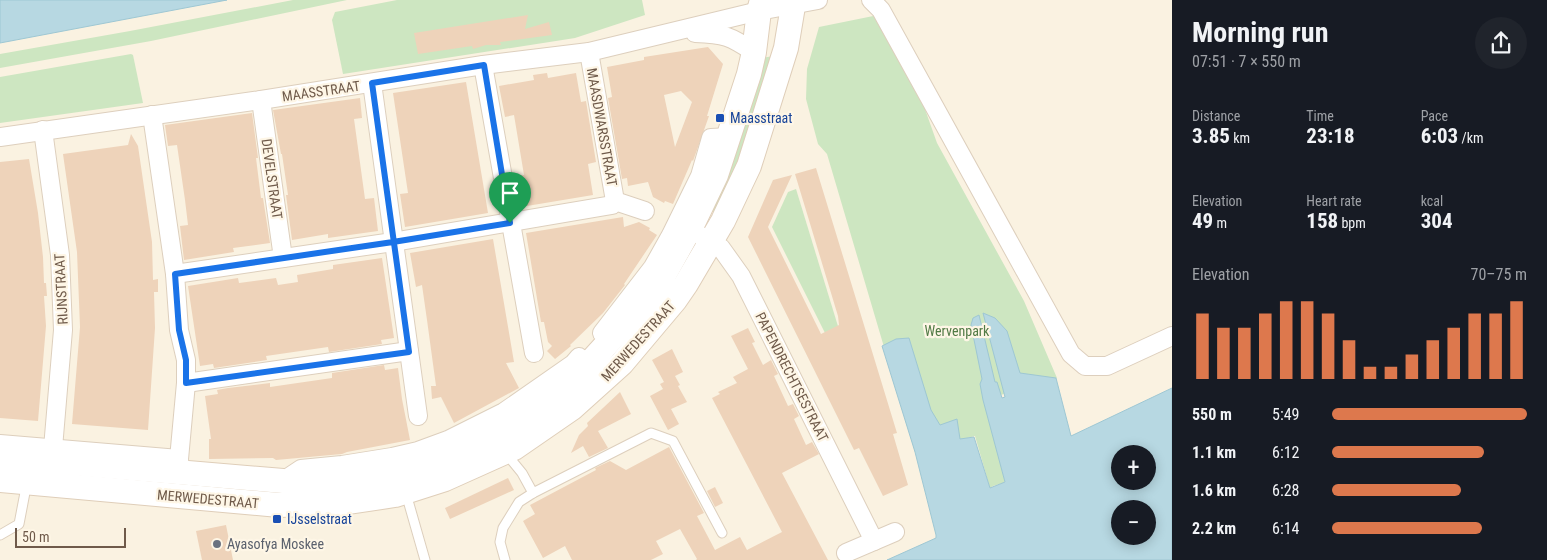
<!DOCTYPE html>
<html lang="en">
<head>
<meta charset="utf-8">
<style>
  body { margin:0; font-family:"Roboto Condensed",sans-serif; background:#20242c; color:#f1f3f6; height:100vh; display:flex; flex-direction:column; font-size:19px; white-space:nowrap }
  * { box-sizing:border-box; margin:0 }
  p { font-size:16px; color:#9ea1a6 }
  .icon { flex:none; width:28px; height:28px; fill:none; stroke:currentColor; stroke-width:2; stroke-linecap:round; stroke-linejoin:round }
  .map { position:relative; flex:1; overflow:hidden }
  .drawer { display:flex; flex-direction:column; background:#171b24; width:375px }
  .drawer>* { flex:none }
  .fabs { position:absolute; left:1111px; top:445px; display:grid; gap:10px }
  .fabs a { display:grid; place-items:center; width:45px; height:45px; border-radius:50%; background:#171b24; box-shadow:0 2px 12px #0003; font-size:25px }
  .scale { position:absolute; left:15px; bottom:12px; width:111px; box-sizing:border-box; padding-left:5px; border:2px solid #6f5a4a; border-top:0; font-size:14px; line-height:18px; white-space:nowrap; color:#6f5a4a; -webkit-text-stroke:4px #fef6e6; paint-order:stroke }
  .pin { position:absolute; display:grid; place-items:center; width:42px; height:42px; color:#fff; margin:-51px -21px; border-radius:50% 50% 50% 0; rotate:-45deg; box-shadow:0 0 5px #0007 }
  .pin .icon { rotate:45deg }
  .round { display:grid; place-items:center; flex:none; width:52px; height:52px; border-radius:26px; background:#20242c }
  .overview { display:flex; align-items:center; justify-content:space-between; height:85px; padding:0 20px }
  h1 { font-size:28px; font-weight:700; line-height:38px }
  .figures { display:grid; grid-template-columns:repeat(3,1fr); gap:8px; height:85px; padding:5px 20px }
  .figures div { display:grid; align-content:center }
  .figures b { font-size:21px; font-weight:700 }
  .figures small { font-size:14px; font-weight:400 }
  .figures p { font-size:14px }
  .chart { height:140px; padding:10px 20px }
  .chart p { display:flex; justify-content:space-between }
  .chart svg { width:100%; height:90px; margin-top:5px; stroke:#dd784d; stroke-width:6 }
  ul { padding:0 20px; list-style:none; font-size:16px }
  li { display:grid; grid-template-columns:80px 60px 1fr; align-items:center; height:38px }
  li i { height:12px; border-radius:6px; background:#dd784d }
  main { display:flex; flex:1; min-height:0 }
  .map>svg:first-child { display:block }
</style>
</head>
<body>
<main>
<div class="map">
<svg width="1172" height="560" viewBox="0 0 1172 560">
  <rect width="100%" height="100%" fill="#faf2e1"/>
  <g fill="#cde6c1">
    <polygon points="293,0 347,0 151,41 0,68 0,54 130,31"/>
    <polygon points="397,0 642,0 645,15 575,38 343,74 332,20 335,12"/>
    <polygon points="893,12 894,22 937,143 1024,301 1057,378 984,400 1005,481 1003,483 993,486 990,488 975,436 915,452 827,154 818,144 806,99 807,69 819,27"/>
    <polygon points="131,54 133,55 143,103 0,123 0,77"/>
    <polygon points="775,56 719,214 709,210 760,58"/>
    <polygon points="796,189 852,372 846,375 772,227 788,192"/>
  </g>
  <g fill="#b7d8e2" stroke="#9ec7d3" fill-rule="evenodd">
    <polygon points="0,0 227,0 0,43"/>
    <path d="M983,313L995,318L1007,331L1020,373L1056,378L1071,436L1172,388V560H887L936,538V535L915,452L882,346L896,339L909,338L931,410L940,425L957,419L960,439L974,437L990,488L1005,482L983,400L980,384L982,379L971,325L973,318L979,315L995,382H997L1002,398L1005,397ZM1120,454H1148V481H1120ZM1120,509H1148V536H1120Z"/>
  </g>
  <g fill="#eed3ba" fill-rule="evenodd">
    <polygon points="528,15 525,29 549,22 552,35 500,42 501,45 486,45 473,49 472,46 418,54 414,33"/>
    <path d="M708,47L723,64L707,116H709L693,161L692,160L673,204L665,201L664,203L653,197L648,182L628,186L627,178L622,179L608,98L612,97L607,67L644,60V57ZM681,91L692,102L675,147L664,95Z"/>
    <polygon points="547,73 548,78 576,73 581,102 586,101 596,162 588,164 593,195 521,207 515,176 524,175 514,115 505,117 499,86 534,80 533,75"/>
    <polygon points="466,82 488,213 405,227 400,194 408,193 393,93"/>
    <polygon points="360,98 362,118 354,119 365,199 374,198 378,231 328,238 328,234 292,240 286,195 288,195 282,154 281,154 273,110"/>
    <polygon points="252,113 258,158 256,158 261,198 263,198 270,243 233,248 234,252 184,260 180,226 188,225 185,200 177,145 168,146 165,125"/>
    <polygon points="131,134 138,146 152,242 153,280 158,279 158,292 154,292 155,328 148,430 72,424 80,327 77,252 63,154 128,145"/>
    <polygon points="29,159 38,213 43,257 44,283 46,283 47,296 44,296 46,326 38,421 0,418 0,162"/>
    <polygon points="816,168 897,433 893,434 908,485 883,496 859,448 854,450 748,237 773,180 792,175 768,227 821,334 839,325 838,316 795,174"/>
    <polygon points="623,217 624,227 639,222 650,228 649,230 657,235 624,284 625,285 603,313 570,345 571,346 555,359 547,351 552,346 548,342 544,322 541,322 526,233"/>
    <polygon points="493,239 514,362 506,363 519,388 454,423 441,397 432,399 431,386 436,386 427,320 422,285 416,287 410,253"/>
    <polygon points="382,258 394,338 381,340 382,344 329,352 328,347 266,356 267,360 214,368 213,364 200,366 188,286 238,278 239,283 276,278 278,285 298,282 297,275 333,269 333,265"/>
    <polygon points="748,328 755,342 752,343 763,365 771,360 778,374 774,376 788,406 793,404 799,416 794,419 806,445 812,442 819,454 782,473 828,560 696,560 697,559 680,529 656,541 663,554 651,560 572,560 565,546 543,558 523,521 535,514 530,505 596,470 595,468 610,461 626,470 669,447 704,513 697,516 715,550 740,537 747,550 782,532 712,398 720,394 718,392 737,383 733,377 748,369 731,336"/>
    <polygon points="672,349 683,372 675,376 680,385 678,386 687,402 671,409 679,424 668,430 650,396 663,389 660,384 664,382 652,360"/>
    <polygon points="384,365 385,370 398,368 402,399 410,440 347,452 342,454 276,460 273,458 209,459 209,439 211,439 205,396 218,394 217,390 228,388 270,383 270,387 332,378 332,373"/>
    <polygon points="620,392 631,414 598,431 608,448 589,457 583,446 571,453 579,435 588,426 587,423"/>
    <polygon points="508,478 514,490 450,519 445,508"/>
    <polygon points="715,487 723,503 715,507 707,491"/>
    <polygon points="226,525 233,560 202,560 196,531"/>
  </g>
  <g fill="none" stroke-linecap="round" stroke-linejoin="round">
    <g stroke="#ddcfbd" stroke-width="11">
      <g id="service">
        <polyline points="507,451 513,462 522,473 533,493"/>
        <polyline points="409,504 425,560"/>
        <polyline points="0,535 19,524 27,482"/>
        <polyline points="505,560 500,542 503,528 519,502 533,493 651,433 673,441 722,533"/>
      </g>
    </g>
    <g stroke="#ddcfbd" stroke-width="20">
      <g id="minor">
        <polyline points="871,0 881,10 1071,354 1085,366 1107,366 1172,336"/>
        <path d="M695,33C725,34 730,36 754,52"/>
        <polyline points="589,52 615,201"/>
        <polyline points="483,65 534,353"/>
        <polyline points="372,83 418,416"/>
        <polyline points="261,100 283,258"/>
        <polyline points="152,115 175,274 179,330 186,360 186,383 179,459 180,472"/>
        <polyline points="43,130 60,255 63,330 53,448"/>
        <polyline points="0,137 261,100 483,65 589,52 759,11 818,0"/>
        <polyline points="615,201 645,211"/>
        <polyline points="701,236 721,248 741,276 874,541"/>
        <polyline points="175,274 393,242 612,205 615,201"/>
        <polyline points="602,333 653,267 671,235 700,176 711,138 730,137"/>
        <polyline points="186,383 409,351"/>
        <polyline points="0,444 179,459"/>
        <polyline points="283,481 301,469 342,465 392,457 418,451 448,440 504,412 573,364 579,357"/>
        <polyline points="846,553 895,532"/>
      </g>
    </g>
    <g stroke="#dfceb9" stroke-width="26">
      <g id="secondary">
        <polyline points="0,457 283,481 338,483 380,476 402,471 435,460 494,434 544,401 584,369 616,334 659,284 694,221 716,175 749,74 754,52 759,11 762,0"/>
        <polyline points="0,480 279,505 342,503 395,495 445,479 514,448 572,408 622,363 675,300 686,284 723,221 749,166 786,48 794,0"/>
      </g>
    </g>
    <use href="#service" stroke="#fff" stroke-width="9"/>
    <use href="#minor" stroke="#fff" stroke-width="18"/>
    <use href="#secondary" stroke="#fff" stroke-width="24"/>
  </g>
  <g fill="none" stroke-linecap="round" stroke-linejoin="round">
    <g stroke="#fff" stroke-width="10">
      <polyline id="route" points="510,223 393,242 175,274 179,330 186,360 186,383 409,352 372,83 484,65 510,223"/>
    </g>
    <use href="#route" stroke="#1a73e8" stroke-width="6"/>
  </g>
  <g fill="#1a4fb4" stroke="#fef6e6" stroke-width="2">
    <rect x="715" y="113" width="10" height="10" rx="2.5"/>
    <rect x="272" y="514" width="10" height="10" rx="2.5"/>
  </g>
  <circle fill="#6b7280" stroke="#fef6e6" stroke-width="2" cx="217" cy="544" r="5"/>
  <g text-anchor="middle" stroke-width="4.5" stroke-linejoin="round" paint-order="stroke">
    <g font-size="14" fill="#6f5a4a" stroke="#fef6e6">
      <text transform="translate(321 91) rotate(-8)" y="5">MAASSTRAAT</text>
      <text transform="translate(602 127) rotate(80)" y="5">MAASDWARSSTRAAT</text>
      <text transform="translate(272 179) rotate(82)" y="5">DEVELSTRAAT</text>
      <text transform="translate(61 289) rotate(-93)" y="5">RIJNSTRAAT</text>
      <text transform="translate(638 341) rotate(-48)" y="5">MERWEDESTRAAT</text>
      <text transform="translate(792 377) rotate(63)" y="5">PAPENDRECHTSESTRAAT</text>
      <text transform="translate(208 499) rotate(5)" y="5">MERWEDESTRAAT</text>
    </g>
    <g font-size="14" fill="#164399" stroke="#fef6e6" text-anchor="start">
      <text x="730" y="123">Maasstraat</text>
      <text x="287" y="524">IJsselstraat</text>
    </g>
    <g font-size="14" fill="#517a45" stroke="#fef6e6">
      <text x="957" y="336">Wervenpark</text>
    </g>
    <g font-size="14" fill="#5b616d" stroke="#fef6e6" text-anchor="start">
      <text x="227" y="549">Ayasofya Moskee</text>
    </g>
  </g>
</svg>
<div class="fabs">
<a>+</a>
<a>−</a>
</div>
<div class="scale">50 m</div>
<div class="pin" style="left:510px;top:223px;background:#1e9e55"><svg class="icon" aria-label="arrive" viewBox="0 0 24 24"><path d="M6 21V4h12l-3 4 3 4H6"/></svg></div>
</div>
<section class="drawer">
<div class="overview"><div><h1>Morning run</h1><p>07:51 · 7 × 550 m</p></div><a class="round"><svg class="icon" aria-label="share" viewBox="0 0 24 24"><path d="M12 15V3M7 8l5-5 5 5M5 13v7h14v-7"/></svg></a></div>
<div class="figures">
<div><p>Distance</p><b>3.85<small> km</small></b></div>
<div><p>Time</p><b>23:18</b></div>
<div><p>Pace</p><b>6:03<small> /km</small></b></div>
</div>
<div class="figures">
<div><p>Elevation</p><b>49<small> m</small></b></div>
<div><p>Heart rate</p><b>158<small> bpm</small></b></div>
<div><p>kcal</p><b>304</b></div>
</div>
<div class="chart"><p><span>Elevation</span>70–75 m</p>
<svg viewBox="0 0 160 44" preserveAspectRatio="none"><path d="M5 44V12M15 44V19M25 44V19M35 44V12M45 44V6M55 44V6M65 44V12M75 44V25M85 44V38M95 44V38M105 44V32M115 44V25M125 44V19M135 44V12M145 44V12M155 44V6"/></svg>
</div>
<ul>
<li><b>550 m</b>5:49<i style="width:100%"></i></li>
<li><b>1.1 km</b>6:12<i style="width:78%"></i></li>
<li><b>1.6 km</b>6:28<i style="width:66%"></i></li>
<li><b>2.2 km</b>6:14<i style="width:77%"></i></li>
</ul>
</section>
</main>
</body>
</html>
